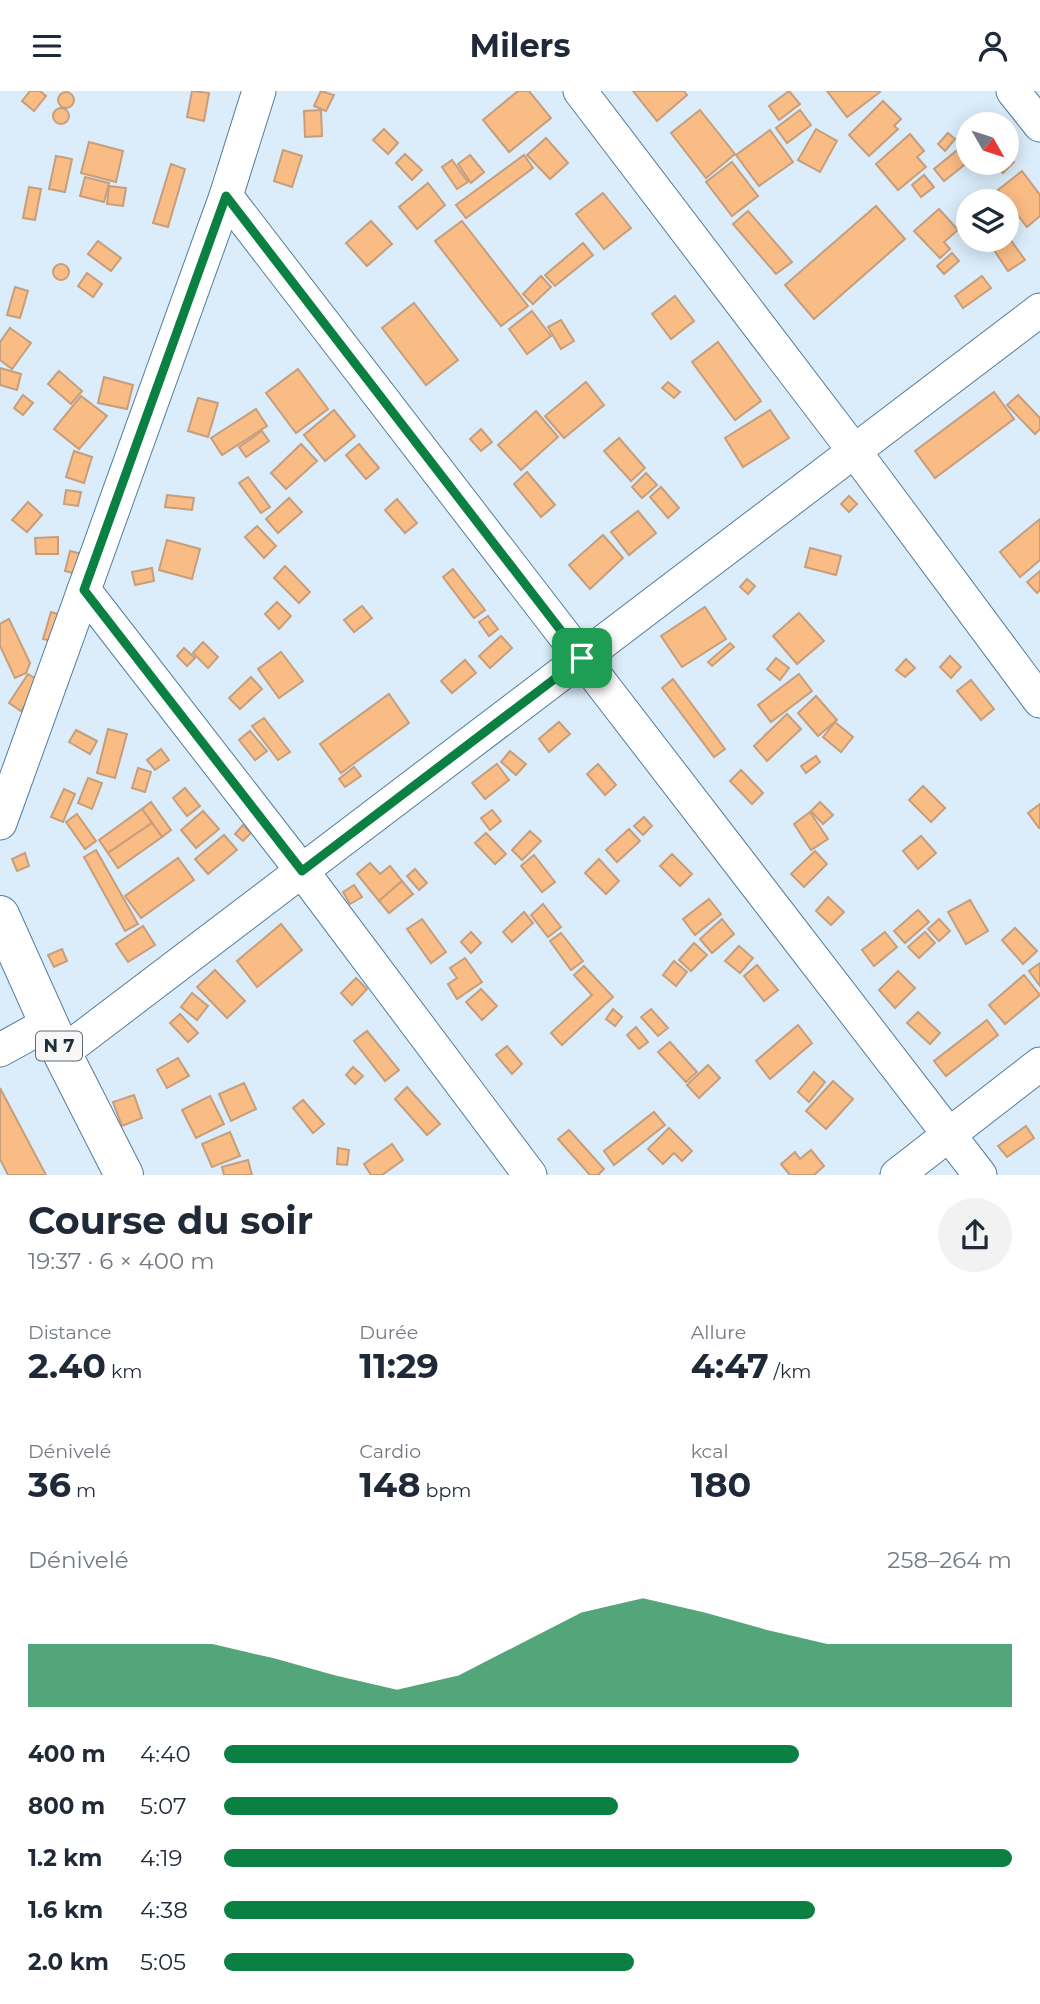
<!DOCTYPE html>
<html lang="fr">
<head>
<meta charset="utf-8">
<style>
  body { margin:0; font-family:Montserrat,sans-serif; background:#f2f2f3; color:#1f2937; height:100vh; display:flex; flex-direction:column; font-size:26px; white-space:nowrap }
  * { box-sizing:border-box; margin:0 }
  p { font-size:23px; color:#747a83 }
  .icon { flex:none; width:38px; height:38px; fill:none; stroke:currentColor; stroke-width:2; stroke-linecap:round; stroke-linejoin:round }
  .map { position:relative; height:1084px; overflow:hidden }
  .panel { display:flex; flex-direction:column; background:#fff; flex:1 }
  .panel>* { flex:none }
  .needle { width:46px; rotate:129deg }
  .fabs { position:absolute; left:956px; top:21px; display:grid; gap:14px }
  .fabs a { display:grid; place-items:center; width:63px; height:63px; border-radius:50%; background:#fff; box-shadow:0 4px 18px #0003; font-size:35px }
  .pin { position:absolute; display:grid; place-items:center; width:60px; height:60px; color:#fff; margin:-30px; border-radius:14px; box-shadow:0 4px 10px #0006 }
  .round { display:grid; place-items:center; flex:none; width:74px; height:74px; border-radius:37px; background:#f2f2f3 }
  .head { display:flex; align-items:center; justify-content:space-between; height:119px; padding:0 28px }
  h1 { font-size:38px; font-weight:700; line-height:52px }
  .metrics { display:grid; grid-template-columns:repeat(3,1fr); gap:10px; height:119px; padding:7px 28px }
  .metrics div { display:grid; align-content:center }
  .metrics b { font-size:35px; font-weight:700 }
  .metrics small { font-size:19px; font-weight:400 }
  .metrics p { font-size:19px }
  .chart { height:196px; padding:14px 28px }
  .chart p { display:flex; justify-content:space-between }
  .chart svg { width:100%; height:126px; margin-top:7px; fill:#0b8043; opacity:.7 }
  ul { padding:0 28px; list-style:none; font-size:23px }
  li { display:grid; grid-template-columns:112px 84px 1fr; align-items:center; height:52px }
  li i { height:18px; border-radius:9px; background:#0b8043 }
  header { display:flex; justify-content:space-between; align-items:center; height:91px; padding:0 28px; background:#fff; font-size:32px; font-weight:700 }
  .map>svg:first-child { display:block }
</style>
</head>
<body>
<header><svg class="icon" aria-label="menu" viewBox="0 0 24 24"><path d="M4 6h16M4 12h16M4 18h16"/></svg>Milers<svg class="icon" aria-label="person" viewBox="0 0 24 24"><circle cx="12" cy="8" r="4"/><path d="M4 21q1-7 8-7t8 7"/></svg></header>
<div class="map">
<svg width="1040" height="1084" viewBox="0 0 1040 1084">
  <rect width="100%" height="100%" fill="#dbedfb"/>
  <g fill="#fabc85" stroke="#c69e7c" stroke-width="2">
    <polygon points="30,0 40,0 46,5 34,20 22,10"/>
    <polygon points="192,0 209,2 204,30 187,26"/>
    <polygon points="321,0 334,4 326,20 314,15"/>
    <polygon points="518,0 529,0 551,27 509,61 483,29"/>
    <polygon points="633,0 684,0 687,4 657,30"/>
    <polygon points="789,0 800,13 779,29 769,15"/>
    <polygon points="827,0 879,0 880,1 847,26"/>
    <circle cx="66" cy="9" r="8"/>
    <polygon points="883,10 901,28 894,35 898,38 869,65 849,44"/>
    <circle cx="61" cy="25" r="8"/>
    <polygon points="321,19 322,45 305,46 304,20"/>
    <polygon points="700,19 735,63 706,87 671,42"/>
    <polygon points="800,19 811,34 787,52 776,37"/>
    <polygon points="384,38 398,52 388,63 373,49"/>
    <polygon points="816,38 837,50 820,81 798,69"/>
    <polygon points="770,39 793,71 759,95 736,64"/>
    <polygon points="948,42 955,48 945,60 938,53"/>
    <polygon points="910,43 924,60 917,66 926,76 898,99 876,73"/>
    <polygon points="546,47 568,72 550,88 527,64"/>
    <polygon points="89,51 123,60 116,91 81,82"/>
    <polygon points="966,52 968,71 944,90 934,78"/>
    <polygon points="283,59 302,65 292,96 274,90"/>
    <polygon points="405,63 422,79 412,89 396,72"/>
    <polygon points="1006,63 1014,71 1003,82 994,72 1006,72"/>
    <polygon points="470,64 484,81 471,92 458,73"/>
    <polygon points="524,64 533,77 466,127 456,114"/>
    <polygon points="56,65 72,68 65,101 49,98"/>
    <polygon points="452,69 468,91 457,98 442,76"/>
    <polygon points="732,71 758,105 732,125 706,91"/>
    <polygon points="171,73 185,78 168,136 153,132"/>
    <polygon points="1022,80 1040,104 1040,125 1027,136 998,99"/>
    <polygon points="924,84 934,96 921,106 912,94"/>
    <polygon points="85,86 109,92 104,111 80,105"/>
    <polygon points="428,92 445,114 417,138 399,116"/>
    <polygon points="109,95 126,97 123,115 107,113"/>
    <polygon points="29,96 41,98 35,129 23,127"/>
    <polygon points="603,102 631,137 604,158 576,123"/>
    <polygon points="876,115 905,148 814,228 785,194"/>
    <polygon points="939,118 958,139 944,151 950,158 940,167 914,140"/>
    <polygon points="748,120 792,171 776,183 733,133"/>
    <polygon points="371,130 392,153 367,175 346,152"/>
    <polygon points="462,130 528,215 501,235 435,150"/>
    <polygon points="1010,148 1025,169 1008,180 994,159"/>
    <polygon points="98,150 121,167 111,180 88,163"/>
    <polygon points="583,152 593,164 555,195 545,184"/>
    <polygon points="952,162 959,170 944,183 937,175"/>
    <circle cx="61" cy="181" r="8"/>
    <polygon points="87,182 102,193 93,206 78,195"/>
    <polygon points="541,185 551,196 533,213 523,203"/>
    <polygon points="982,185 991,197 963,217 955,205"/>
    <polygon points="15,196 28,200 20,227 7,224"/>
    <polygon points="675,205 694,230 671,248 652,223"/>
    <polygon points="414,212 458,269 426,294 382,237"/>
    <polygon points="532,220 551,245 527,263 509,238"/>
    <polygon points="561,229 574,250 561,258 548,236"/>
    <polygon points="10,237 31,252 12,278 0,269 0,251"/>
    <polygon points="718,251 761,310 735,329 692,271"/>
    <polygon points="0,277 21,283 17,299 0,294"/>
    <polygon points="298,278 328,318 296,342 266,302"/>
    <polygon points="59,280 82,300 71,313 48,293"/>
    <polygon points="104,286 133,294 127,318 98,312"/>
    <polygon points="586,291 604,314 564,347 545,325"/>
    <polygon points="668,291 680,301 674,307 662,297"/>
    <polygon points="994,301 1014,328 935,387 915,360"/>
    <polygon points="23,304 33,312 23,324 14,317"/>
    <polygon points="1018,304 1040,327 1040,338 1035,343 1007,314"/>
    <polygon points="81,305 107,325 79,358 54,338"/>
    <polygon points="198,307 218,312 208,346 188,340"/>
    <polygon points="256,318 267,335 222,364 211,347"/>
    <polygon points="334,319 355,345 325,370 304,344"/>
    <polygon points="770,319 789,347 743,376 725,347"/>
    <polygon points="536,320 558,346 521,379 498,354"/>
    <polygon points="481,338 492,351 481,360 470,348"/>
    <polygon points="262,340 269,350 246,366 239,356"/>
    <polygon points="619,347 645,377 631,390 604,360"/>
    <polygon points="301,353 317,370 286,398 271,382"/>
    <polygon points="359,353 379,377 366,388 346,364"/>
    <polygon points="74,360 92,366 84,392 66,386"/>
    <polygon points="527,381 555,414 541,426 514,393"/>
    <polygon points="646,382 657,394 642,407 632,396"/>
    <polygon points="248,386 270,416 261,422 239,392"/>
    <polygon points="661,396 679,417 668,427 650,406"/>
    <polygon points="66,399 81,401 78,415 64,413"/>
    <polygon points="167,404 194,407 192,419 165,416"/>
    <polygon points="849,405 857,413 849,421 841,413"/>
    <polygon points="289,407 302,421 278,442 266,428"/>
    <polygon points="397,408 417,432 405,442 385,419"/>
    <polygon points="28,411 42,424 27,441 12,429"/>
    <polygon points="638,420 656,442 629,464 611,441"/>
    <polygon points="1040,428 1040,469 1020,486 1000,461"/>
    <polygon points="257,435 276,455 264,467 245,446"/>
    <polygon points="603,444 623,467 590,498 569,474"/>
    <polygon points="58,446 58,463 36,463 35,447"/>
    <polygon points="167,449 200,458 192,488 159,479"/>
    <polygon points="810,457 841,465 836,484 805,476"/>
    <polygon points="70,460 86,464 81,484 65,480"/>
    <polygon points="285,475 310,501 299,512 274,487"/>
    <polygon points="152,477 154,490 135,494 132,481"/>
    <polygon points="453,478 485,519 474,527 443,486"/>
    <polygon points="1040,480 1040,499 1037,502 1027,491"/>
    <polygon points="747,488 755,495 748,503 740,496"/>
    <polygon points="277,511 291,525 279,538 265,523"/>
    <polygon points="362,515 372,527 354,541 344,529"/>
    <polygon points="705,516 726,548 682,576 661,545"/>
    <polygon points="51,521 64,525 57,551 43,548"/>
    <polygon points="799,522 824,550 797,573 773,545"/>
    <polygon points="488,525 498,538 489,545 479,531"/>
    <polygon points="9,528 30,572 26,582 15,587 0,555 0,533"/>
    <polygon points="501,545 512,557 490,577 479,565"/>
    <polygon points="203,551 218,566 208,577 193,562"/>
    <polygon points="730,552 734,556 712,575 708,571"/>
    <polygon points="184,557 195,567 187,575 177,565"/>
    <polygon points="281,561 303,590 279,607 258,578"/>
    <polygon points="950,565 961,576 951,587 940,576"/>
    <polygon points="776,567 789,577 780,589 767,578"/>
    <polygon points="906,568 915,577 905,586 896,579"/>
    <polygon points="465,569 476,582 452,602 441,590"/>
    <polygon points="28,583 40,590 21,620 9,612"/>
    <polygon points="799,583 812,600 771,631 758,614"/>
    <polygon points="251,586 262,598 240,618 229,607"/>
    <polygon points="673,588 725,658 714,666 662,597"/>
    <polygon points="971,589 994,618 981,629 957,600"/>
    <polygon points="389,603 409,632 341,682 320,653"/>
    <polygon points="816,605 837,629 818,645 798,622"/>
    <polygon points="787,623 801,638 767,670 754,655"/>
    <polygon points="264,627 290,661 278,669 252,635"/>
    <polygon points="559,631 570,643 549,661 539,648"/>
    <polygon points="835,631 853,646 841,661 823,646"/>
    <polygon points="108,638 127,643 115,687 97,682"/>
    <polygon points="76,639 97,650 90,663 69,651"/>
    <polygon points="250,640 267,660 255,669 239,649"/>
    <polygon points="161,658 169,669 155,679 147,669"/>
    <polygon points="510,660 526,673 516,684 501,671"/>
    <polygon points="816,665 820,671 806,682 801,675"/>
    <polygon points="497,673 509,689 485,708 472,692"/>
    <polygon points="598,673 616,694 605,704 587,683"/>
    <polygon points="354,676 361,685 345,696 339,688"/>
    <polygon points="138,677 151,681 145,701 132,697"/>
    <polygon points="741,679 763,702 752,713 730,690"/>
    <polygon points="88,687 102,692 92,718 78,712"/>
    <polygon points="923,695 945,717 931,731 909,709"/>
    <polygon points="185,697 200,715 187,725 173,707"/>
    <polygon points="64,698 75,703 63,731 51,726"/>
    <polygon points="151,711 171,739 162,746 142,718"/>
    <polygon points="820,711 833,724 823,733 811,720"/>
    <polygon points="1040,713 1040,737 1039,737 1028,722"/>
    <polygon points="142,718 152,732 108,762 99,749"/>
    <polygon points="492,719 501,730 490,739 481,727"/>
    <polygon points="203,720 219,738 196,757 181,739"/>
    <polygon points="810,721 828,748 811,759 794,733"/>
    <polygon points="77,723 96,750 85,758 66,731"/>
    <polygon points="644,726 652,735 643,744 634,735"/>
    <polygon points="152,732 162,746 118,777 108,762"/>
    <polygon points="243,734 251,742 243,750 235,743"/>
    <polygon points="629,738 640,750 617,771 606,759"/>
    <polygon points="530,740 541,750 522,769 512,759"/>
    <polygon points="486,742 506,763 495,773 475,752"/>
    <polygon points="224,744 237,759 208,783 195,768"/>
    <polygon points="921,745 936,762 918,778 903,760"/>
    <polygon points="96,759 138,833 125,840 84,766"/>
    <polygon points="815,760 827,773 804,796 791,783"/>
    <polygon points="25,762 29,775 17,780 12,768"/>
    <polygon points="672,763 692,783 680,795 660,775"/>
    <polygon points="534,764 555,791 542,801 521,775"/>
    <polygon points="178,767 194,789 141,827 125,805"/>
    <polygon points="599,768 619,790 606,803 585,782"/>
    <polygon points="370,772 380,783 390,775 402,790 379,810 357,783"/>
    <polygon points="415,778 427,792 419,799 407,785"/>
    <polygon points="402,790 413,803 389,822 379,810"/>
    <polygon points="354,794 362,806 350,813 343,801"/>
    <polygon points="828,806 844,821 831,834 816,820"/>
    <polygon points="709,808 721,823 695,844 683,828"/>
    <polygon points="970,809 988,840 966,853 948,821"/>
    <polygon points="543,813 561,836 548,846 531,824"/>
    <polygon points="918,819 929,831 905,852 894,840"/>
    <polygon points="524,821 533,832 512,851 503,841"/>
    <polygon points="422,828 446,861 431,872 407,838"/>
    <polygon points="722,828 734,843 712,862 700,848"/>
    <polygon points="939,828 950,840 939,850 928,838"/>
    <polygon points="281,833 302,859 257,896 237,870"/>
    <polygon points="143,835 155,854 128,871 116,853"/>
    <polygon points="1015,837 1037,860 1023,873 1002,849"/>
    <polygon points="471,841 481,852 471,862 461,851"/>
    <polygon points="885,841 897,856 874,875 862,859"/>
    <polygon points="925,841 935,852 919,867 908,856"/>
    <polygon points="561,842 583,870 571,879 550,850"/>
    <polygon points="694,852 707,864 691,880 679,869"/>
    <polygon points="739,855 753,867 740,882 725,870"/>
    <polygon points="62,858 67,870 54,876 48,864"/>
    <polygon points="465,867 482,891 457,908 448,893 457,887 450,877"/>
    <polygon points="674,870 687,881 676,895 663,884"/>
    <polygon points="1040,872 1040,895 1029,880"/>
    <polygon points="757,874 778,899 764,910 744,885"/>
    <polygon points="584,875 613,906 562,954 551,942 592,904 574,884"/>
    <polygon points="215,879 245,910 227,927 197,896"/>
    <polygon points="898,880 915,897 895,917 879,899"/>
    <polygon points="1024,884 1040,904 1005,933 989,914"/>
    <polygon points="356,887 367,898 352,914 341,902"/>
    <polygon points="481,898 497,915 482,929 466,911"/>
    <polygon points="192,902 208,915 197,929 181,916"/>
    <polygon points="613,918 622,926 615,935 606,928"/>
    <polygon points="651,918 668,937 658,945 641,926"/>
    <polygon points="918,921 940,942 930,953 907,932"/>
    <polygon points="180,923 198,942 188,951 170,932"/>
    <polygon points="987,929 998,944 946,985 934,970"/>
    <polygon points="798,934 812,952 770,988 756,970"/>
    <polygon points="636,936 648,951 639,958 627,944"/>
    <polygon points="367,940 399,979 385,990 354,950"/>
    <polygon points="670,951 697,981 686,991 658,961"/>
    <polygon points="507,955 522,973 512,983 496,964"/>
    <polygon points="178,967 189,985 167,997 157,979"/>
    <polygon points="708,974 720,987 699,1007 687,994"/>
    <polygon points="353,976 363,985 355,993 346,984"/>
    <polygon points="814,981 825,991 809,1011 798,1001"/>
    <polygon points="833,990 853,1008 826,1038 806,1020"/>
    <polygon points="244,992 256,1018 231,1030 219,1003"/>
    <polygon points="407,996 440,1033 427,1044 395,1008"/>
    <polygon points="0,997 46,1084 8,1084 0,1068"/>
    <polygon points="134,1004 142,1027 122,1035 113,1011"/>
    <polygon points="210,1005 224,1033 196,1047 182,1019"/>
    <polygon points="303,1009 324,1033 313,1042 293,1017"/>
    <polygon points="654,1021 665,1034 614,1074 604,1060"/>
    <polygon points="1026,1035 1034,1047 1007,1066 998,1055"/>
    <polygon points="669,1037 692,1060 682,1070 674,1062 663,1073 648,1058"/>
    <polygon points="569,1039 604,1078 598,1084 590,1084 558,1048"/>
    <polygon points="230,1041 240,1065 212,1076 202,1053"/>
    <polygon points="392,1053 403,1069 382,1084 371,1084 364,1073"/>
    <polygon points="338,1057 349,1059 347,1074 337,1073"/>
    <polygon points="811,1059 824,1075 814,1084 790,1084 781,1073 795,1061 800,1068"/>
    <polygon points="248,1069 252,1084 224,1084 222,1076"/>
  </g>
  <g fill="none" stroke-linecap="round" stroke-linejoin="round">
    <g stroke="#547d9d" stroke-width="35">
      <g id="minor">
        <polyline points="580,0 855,361 1040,610"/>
        <polyline points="1013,0 1040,34"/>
        <polyline points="226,105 980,1084"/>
        <polyline points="84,499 302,780 530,1084"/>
        <polyline points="0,732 226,105 259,0"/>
        <polyline points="0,959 49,932"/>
        <polyline points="62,962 1040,219"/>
        <polyline points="897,1084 1040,973"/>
      </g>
    </g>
    <g stroke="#547d9d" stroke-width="40">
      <polyline id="highway" points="0,824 62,962 124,1084"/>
    </g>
    <use href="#minor" stroke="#fff" stroke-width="33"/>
    <use href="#highway" stroke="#fff" stroke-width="38"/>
  </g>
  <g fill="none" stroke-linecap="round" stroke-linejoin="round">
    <g stroke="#fff" stroke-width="14">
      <polygon id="route" points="226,105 582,567 302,780 84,499"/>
    </g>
    <use href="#route" stroke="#0b8043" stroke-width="9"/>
  </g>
  <g text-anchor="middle" stroke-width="5" stroke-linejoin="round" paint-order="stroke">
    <rect fill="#f7f7f7" stroke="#5f6b74" stroke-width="2" x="36" y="940.5" width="46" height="29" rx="5"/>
    <g font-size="18" font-weight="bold" fill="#1e2f3c">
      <text x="59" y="961">N 7</text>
    </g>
  </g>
</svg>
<div class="fabs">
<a><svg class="needle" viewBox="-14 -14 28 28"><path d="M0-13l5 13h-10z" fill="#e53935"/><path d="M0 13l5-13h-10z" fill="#747a83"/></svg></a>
<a><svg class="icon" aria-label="layers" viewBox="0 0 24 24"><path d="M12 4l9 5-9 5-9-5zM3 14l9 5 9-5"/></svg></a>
</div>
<div class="pin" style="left:582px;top:567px;background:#1e9e55"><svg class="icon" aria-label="arrive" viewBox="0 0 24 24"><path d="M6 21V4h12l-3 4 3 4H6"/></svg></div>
</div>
<section class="panel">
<div class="head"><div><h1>Course du soir</h1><p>19:37 · 6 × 400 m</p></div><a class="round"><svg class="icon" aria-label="share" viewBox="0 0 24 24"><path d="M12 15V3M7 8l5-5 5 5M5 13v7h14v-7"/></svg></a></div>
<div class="metrics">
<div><p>Distance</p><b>2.40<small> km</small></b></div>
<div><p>Durée</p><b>11:29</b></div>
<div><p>Allure</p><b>4:47<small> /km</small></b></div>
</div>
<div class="metrics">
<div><p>Dénivelé</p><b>36<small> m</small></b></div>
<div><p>Cardio</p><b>148<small> bpm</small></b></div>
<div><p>kcal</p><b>180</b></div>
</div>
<div class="chart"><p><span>Dénivelé</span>258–264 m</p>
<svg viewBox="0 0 160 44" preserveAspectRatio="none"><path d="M0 44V22L10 22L20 22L30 22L40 27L50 33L60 38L70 33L80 22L90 11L100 6L110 11L120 17L130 22L140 22L150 22L160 22V44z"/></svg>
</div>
<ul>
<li><b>400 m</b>4:40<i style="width:73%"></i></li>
<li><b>800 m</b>5:07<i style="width:50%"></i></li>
<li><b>1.2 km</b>4:19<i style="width:100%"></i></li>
<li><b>1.6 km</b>4:38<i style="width:75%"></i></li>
<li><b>2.0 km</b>5:05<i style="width:52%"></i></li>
</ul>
</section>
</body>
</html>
